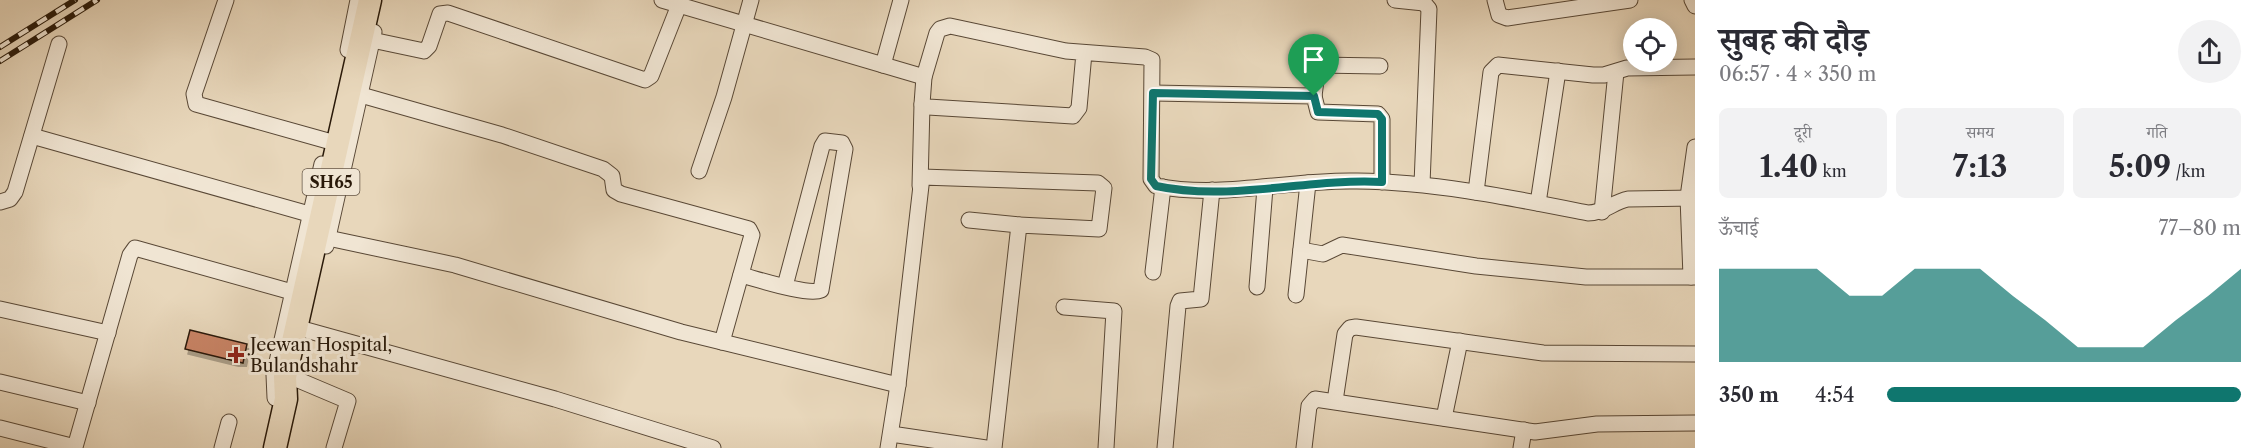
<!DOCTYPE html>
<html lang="hi">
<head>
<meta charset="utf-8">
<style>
  body { margin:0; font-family:"Libre Caslon Text","Noto Serif Devanagari",serif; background:#f2f2f3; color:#2b2b33; height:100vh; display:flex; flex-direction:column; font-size:22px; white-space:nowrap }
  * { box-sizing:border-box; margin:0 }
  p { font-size:20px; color:#7c7c81 }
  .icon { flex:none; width:33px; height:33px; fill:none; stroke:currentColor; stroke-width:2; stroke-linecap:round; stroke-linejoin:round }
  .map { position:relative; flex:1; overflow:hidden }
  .side { display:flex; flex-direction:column; background:#fff; width:570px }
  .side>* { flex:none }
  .buttons { position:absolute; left:1623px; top:18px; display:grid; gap:12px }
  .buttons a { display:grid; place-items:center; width:54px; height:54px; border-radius:50%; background:#fff; box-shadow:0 3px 15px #0003; font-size:30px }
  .pin { position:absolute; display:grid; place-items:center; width:51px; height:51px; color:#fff; margin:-62px -26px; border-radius:50% 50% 50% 0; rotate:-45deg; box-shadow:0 0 6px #0007 }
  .pin .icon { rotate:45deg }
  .round { display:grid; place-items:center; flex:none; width:63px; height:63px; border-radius:32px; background:#f2f2f3 }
  .overview { display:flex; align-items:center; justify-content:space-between; height:102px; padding:0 24px }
  h1 { font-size:33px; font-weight:700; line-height:45px }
  .figures { display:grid; grid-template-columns:repeat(3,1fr); gap:9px; height:102px; padding:6px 24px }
  .figures div { display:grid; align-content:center; border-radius:9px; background:#f2f2f3; text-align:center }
  .figures b { font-size:30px; font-weight:700 }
  .figures small { font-size:16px; font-weight:400 }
  .figures p { font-size:16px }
  .chart { height:168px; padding:12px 24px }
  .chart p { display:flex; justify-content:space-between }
  .chart svg { width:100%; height:108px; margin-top:6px; fill:#0f766e; opacity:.7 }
  ul { padding:0 24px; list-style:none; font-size:20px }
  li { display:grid; grid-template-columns:96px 72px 1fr; align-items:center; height:45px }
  li i { height:15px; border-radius:8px; background:#0f766e }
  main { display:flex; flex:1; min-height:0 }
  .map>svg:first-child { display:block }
</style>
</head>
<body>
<main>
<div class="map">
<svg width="1695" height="448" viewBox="0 0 1695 448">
  <defs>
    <filter id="shadow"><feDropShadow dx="3" dy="5" stdDeviation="0" flood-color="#0004"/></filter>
  </defs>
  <rect width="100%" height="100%" fill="#e8d7bb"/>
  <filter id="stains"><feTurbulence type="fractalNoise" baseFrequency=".00333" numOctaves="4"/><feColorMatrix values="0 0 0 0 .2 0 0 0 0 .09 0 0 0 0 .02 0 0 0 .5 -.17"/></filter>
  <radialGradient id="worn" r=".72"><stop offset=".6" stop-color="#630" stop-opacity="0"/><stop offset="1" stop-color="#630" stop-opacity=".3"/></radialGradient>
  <polygon fill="#c98466" stroke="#291909" stroke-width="1.5" filter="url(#shadow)" points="190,330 247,344 243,363 185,349"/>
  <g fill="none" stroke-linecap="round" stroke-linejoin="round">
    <g stroke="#594836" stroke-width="17">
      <g id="minor">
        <polyline points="226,0 194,94 196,104 328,141"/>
        <polyline points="662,0 924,77"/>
        <polyline points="1395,0 1424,3 1429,9 1422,184"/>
        <polyline points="1495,0 1499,15 1507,18 1630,0"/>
        <polyline points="1692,0 1695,6"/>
        <polyline points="372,40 424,51 429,46 440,14 448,13 645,80 651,76 679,5"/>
        <polyline points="348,50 358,0"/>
        <path d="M1084,53L1079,108L1073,116L928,107L922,104L924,77L937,33L940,29L950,26L1066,51L1145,57L1152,60L1151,179L1156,186C1223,199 1290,179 1357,181C1435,182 1512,198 1588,213C1604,213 1613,202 1628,199L1695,198"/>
        <polyline points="883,65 901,0"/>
        <polyline points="1153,93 1314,96 1318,112 1378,114 1382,119 1382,182"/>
        <polyline points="361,95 502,135 603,169 612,176 614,190 621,194 749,229 752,235 722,342"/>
        <polyline points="1314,96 1318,65 1380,66"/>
        <polyline points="32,136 309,214"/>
        <polyline points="699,171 724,97 751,0"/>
        <polyline points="920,186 922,104"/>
        <polyline points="1476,192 1491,72 1498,65 1593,75 1604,75 1627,68 1695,67"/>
        <polyline points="0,202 10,199 15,192 59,44"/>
        <polyline points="1538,203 1558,71"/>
        <polyline points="1602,212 1616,72"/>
        <polyline points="969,220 1019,225"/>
        <polyline points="328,238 455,265 681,332 898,385"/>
        <polyline points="326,246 374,32"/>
        <polyline points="1301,250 1323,254 1342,245 1476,266 1586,277 1695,277"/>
        <polyline points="1153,272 1163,187"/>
        <path d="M741,275C757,279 808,296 821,290L845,149L842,143L825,141L822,146L785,286"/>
        <polyline points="1691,277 1688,197 1695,147"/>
        <polyline points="1257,287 1265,188"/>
        <polyline points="1296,295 1308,183"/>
        <polyline points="1064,307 1114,311 1106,448"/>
        <polyline points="0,309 108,333"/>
        <polyline points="306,330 555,399 713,448"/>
        <polyline points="296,379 348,401 334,448"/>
        <polyline points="0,382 88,403"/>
        <polyline points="275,398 274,375 322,164"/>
        <polyline points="1335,401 1345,334 1350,328 1356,327 1543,353 1695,354"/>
        <polyline points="1444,418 1460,341"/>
        <polyline points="0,428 75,447 130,255 135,248 292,292"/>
        <polyline points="891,434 986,448"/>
        <polyline points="222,448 229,422"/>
        <polyline points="888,448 898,385 922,177 1098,183 1104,188 1099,229 1019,225 994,448"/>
        <polyline points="1165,448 1178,306 1180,301 1201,299 1212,190"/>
        <polyline points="1304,448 1309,406 1315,399 1535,432 1597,424 1695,423"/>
        <polyline points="1521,448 1524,430"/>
      </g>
    </g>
    <g stroke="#291909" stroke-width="25">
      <polyline id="primary" points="275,448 286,399 285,377 370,0"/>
    </g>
    <use href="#minor" stroke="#f0e5d3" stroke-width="15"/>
    <use href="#primary" stroke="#e8d7bb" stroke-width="22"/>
    <g stroke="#291909" stroke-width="6">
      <g id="rail">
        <polyline points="0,47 75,0"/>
        <polyline points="0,61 97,0"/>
      </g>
    </g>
    <use href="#rail" stroke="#f0e5d3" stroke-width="4" stroke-dasharray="11" stroke-linecap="butt"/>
  </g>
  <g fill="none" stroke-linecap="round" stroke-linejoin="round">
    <g stroke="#fff" stroke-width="12">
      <path id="route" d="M1153,93L1314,96L1318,112L1378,114L1382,119V182C1307,178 1230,202 1156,186L1151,179Z"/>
    </g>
    <use href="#route" stroke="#0f766e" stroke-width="8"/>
  </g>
  <path fill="#8f2418" stroke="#f0e5d3" stroke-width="2" d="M233 346h6v6h6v6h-6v6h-6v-6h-6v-6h6z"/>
  <g text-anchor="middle" stroke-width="6" stroke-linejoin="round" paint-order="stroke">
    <rect fill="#f0e5d3" stroke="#655646" stroke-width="1.5" x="302.5" y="169" width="57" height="26" rx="4.5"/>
    <g font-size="16" font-weight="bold" fill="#291909">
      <text x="331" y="188">SH65</text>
    </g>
    <g font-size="18" fill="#291909" stroke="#f0e5d3" text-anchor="start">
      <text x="250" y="351">Jeewan Hospital,<tspan x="250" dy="21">Bulandshahr</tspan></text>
    </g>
  </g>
  <rect width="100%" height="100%" filter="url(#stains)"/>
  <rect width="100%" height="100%" fill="url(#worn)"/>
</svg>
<div class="buttons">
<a><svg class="icon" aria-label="locate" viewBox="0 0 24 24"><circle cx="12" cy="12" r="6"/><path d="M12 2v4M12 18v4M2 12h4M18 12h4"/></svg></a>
</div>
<div class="pin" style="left:1314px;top:96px;background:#1e9e55"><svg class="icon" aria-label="arrive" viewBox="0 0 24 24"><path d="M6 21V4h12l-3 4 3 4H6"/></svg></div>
</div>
<section class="side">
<div class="overview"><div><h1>सुबह की दौड़</h1><p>06:57 · 4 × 350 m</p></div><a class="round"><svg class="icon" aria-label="share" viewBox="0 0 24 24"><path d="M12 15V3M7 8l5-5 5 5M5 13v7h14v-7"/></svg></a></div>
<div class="figures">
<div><p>दूरी</p><b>1.40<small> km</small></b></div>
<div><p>समय</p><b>7:13</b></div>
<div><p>गति</p><b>5:09<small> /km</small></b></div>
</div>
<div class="chart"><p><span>ऊँचाई</span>77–80 m</p>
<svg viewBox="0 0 160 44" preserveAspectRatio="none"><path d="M0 44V6L10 6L20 6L30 6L40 17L50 17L60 6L70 6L80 6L90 17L100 27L110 38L120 38L130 38L140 27L150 17L160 6V44z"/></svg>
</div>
<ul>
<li><b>350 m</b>4:54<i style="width:100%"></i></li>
</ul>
</section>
</main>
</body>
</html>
